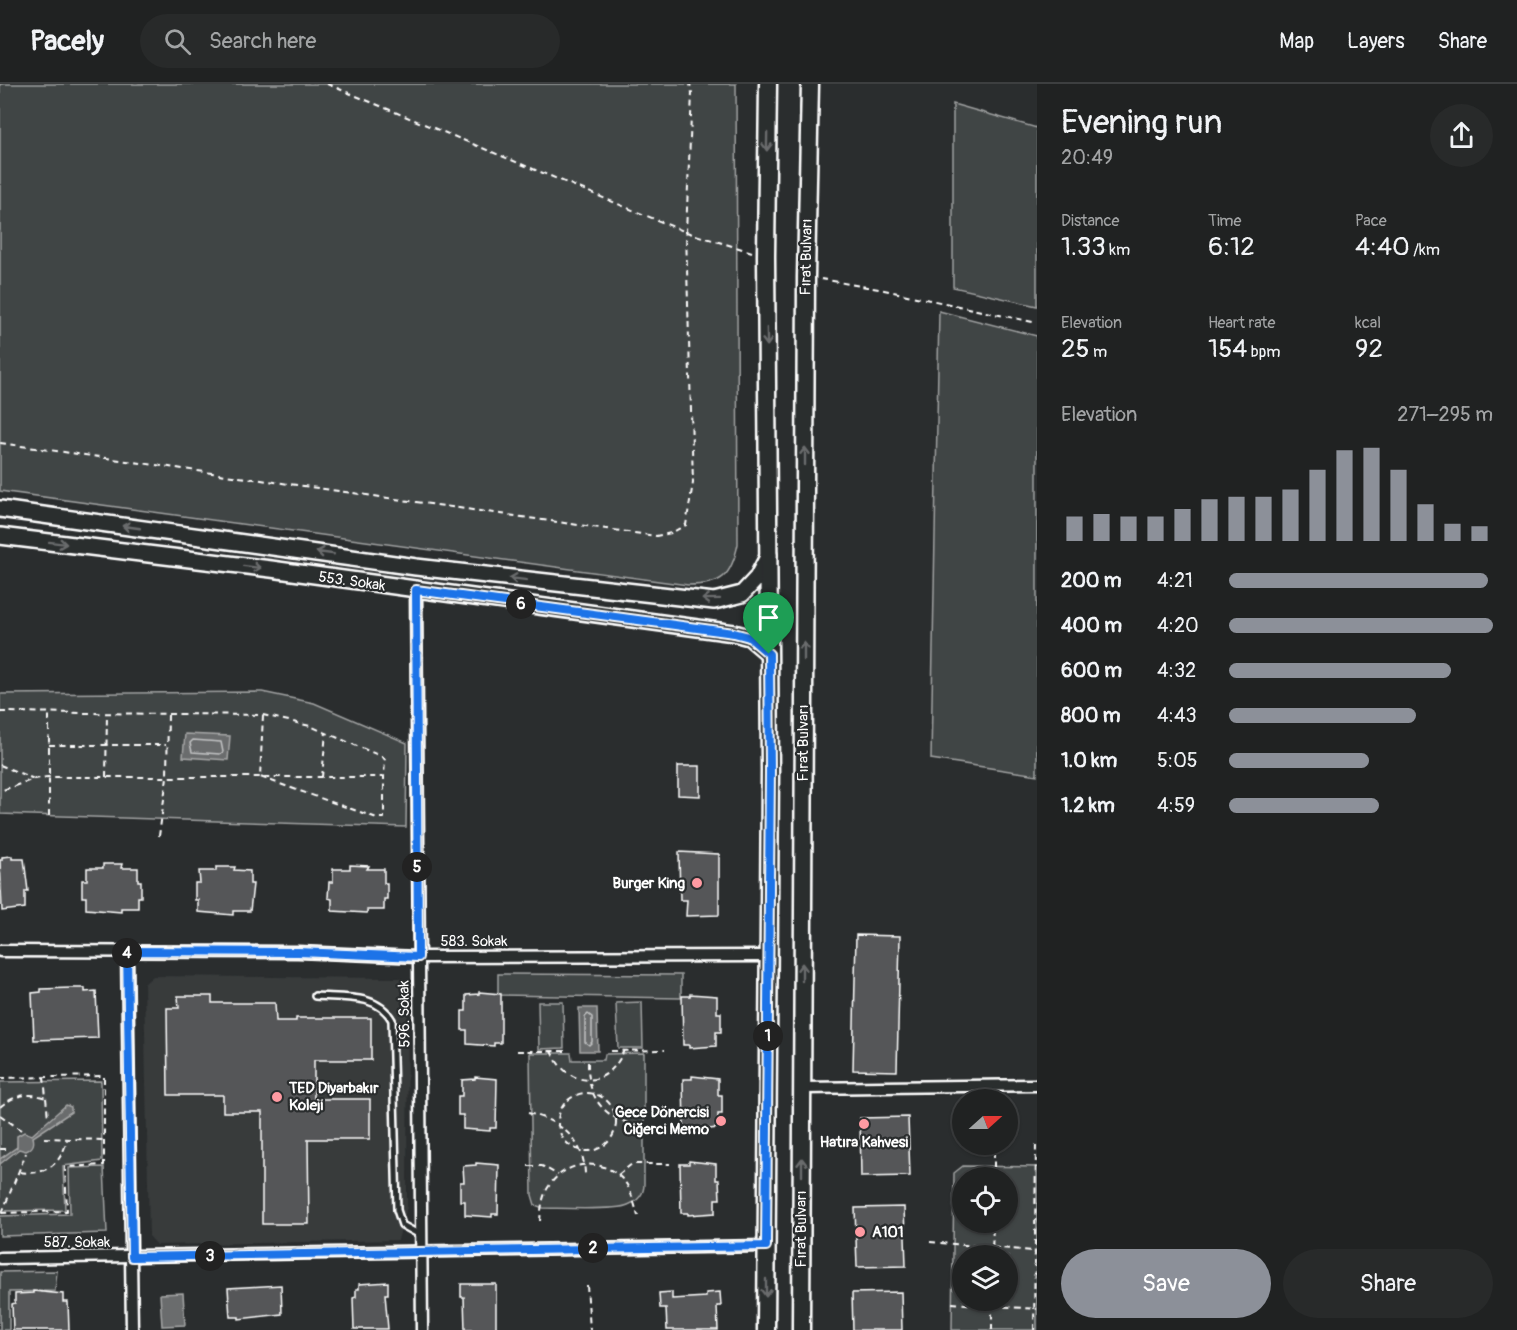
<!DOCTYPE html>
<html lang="en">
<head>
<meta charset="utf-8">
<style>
  body { margin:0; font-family:Pangolin,sans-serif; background:#282a2a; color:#f1f3f6; height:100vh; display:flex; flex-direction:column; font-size:22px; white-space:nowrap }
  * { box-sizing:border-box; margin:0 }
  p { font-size:20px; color:#a2a4a5 }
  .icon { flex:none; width:33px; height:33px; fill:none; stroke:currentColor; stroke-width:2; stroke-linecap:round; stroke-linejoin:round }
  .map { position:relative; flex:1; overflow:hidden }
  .side { display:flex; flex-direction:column; background:#202222; width:480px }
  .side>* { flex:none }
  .needle { width:39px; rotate:69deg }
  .controls { position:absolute; left:952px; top:1005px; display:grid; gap:12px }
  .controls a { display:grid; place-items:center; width:66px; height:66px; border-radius:50%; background:#202222; box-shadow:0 2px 4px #0004,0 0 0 2px #3d3f40; font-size:30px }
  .pin { position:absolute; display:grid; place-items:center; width:51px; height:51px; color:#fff; margin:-62px -26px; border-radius:50% 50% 50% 0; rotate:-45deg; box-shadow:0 0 6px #0007 }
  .pin .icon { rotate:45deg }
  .km { position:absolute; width:30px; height:30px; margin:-15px; border-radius:50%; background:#222; color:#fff; font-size:16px; line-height:30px; text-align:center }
  .round { display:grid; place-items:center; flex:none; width:63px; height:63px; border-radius:32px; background:#282a2a }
  .summary { display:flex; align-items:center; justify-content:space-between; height:102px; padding:0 24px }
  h1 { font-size:33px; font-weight:600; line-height:45px }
  .figures { display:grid; grid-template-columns:repeat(3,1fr); gap:9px; height:102px; padding:6px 24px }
  .figures div { display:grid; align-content:center }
  .figures b { font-size:26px; font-weight:600 }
  .figures small { font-size:16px; font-weight:400 }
  .figures p { font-size:16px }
  .chart { height:168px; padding:12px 24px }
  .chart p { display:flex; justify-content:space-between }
  .chart svg { width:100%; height:108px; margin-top:6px; stroke:#8c9099; stroke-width:6 }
  .cta { display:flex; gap:12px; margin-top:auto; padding:12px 24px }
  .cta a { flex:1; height:69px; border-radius:36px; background:#8c9099; color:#fff; font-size:24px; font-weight:600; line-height:69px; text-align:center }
  .cta a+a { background:#282a2a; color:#f1f3f6 }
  ul { padding:0 24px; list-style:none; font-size:20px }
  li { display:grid; grid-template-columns:96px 72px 1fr; align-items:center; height:45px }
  li i { height:15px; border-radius:8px; background:#8c9099 }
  header { display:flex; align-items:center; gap:36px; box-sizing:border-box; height:84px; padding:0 30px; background:#202222; border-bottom:2px solid #3d3f40 }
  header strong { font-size:28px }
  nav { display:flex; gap:33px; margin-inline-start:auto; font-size:21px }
  .search { width:420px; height:54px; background:#282a2a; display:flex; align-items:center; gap:15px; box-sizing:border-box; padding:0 21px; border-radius:33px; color:#a2a4a5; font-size:22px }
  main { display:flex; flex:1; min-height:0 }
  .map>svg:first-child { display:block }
</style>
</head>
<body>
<header>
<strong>Pacely</strong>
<div class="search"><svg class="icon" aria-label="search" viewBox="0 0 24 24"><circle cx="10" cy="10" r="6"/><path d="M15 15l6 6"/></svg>Search here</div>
<nav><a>Map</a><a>Layers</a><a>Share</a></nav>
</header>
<main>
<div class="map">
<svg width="1037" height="1246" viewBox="0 0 1037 1246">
  <rect width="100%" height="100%" fill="#2a2d2e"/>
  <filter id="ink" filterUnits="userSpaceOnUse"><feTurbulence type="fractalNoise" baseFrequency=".0167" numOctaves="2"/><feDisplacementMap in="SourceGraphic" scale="12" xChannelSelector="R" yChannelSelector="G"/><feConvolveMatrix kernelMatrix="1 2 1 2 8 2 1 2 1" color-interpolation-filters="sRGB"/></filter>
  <g filter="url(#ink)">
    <polygon fill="#373a3b" points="153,892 400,894 408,902 407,1123 398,1156 157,1161 149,1152 144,900"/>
    <g fill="#414445" stroke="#a0a2a2" stroke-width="1.5" fill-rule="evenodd">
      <path d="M0,0H736L738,460C731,493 722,501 688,501L0,407Z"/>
      <polygon points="953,20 1037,44 1037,222 953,203"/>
      <polygon points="939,227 1037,252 1037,691 931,675"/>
      <polygon points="262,608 314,619 407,659 406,743 0,730 0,610"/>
      <polygon points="498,890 681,891 681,914 498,911"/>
      <polygon points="538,918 563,918 564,964 539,965"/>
      <polygon points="642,918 643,964 618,964 616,919"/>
      <path d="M530,969H571L572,976H604L605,970L644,969V1100C644,1110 638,1117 628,1121C617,1127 559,1124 543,1124L535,1121L532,1111Z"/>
      <polygon points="101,997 102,1077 63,1082 65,1126 0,1127 0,998"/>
      <path d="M963,1082L1037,1083V1246H952L954,1089ZM963,1094H1008V1138H963ZM963,1172H1008V1216H963Z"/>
      <polygon points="104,1083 107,1149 0,1152 0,1132 70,1130 69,1084"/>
      <polygon points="57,1187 55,1207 9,1208 9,1246 0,1246 0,1188"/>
    </g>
    <g fill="#6a6c6d" stroke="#a6a7a7" stroke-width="1.5">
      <polygon points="185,650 230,652 228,676 183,673"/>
      <polygon points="579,924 597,924 598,967 580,967"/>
      <path d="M66,1021L71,1023V1028L33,1053C35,1060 33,1064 26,1067L19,1065L0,1080V1075L17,1063V1052L24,1048L32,1051Z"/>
      <polygon points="183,1209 185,1241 162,1242 160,1210"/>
    </g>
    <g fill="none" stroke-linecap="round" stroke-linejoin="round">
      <g stroke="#c3c4c5" stroke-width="1.5">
        <polygon points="193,656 221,658 223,668 220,670 192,668 190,659"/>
        <polygon points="588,930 592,933 592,958 589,961 585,958 585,933"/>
      </g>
    </g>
    <g fill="#555758" stroke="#fff" stroke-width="1.5">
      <polygon points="678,682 700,682 700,712 678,711"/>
      <polygon points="679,768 719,770 719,831 686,832 687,816 680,816"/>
      <polygon points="12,772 12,775 24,775 28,807 25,807 25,824 2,827 0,776 2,776 2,773"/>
      <polygon points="103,780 122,780 121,784 138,784 138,797 141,797 141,813 138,813 138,824 121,824 121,828 86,825 86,813 82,813 82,796 87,796 87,784 103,784"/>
      <polygon points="350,781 369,782 367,785 384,785 384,799 387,799 387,815 384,815 384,826 367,826 367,829 332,827 332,815 328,814 329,798 333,798 333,785 350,785"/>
      <polygon points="216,783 235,783 234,786 250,787 250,800 253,800 250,827 233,827 233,831 198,828 198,816 195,816 195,799 200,799 199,787 216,787"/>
      <polygon points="856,851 900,852 897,987 853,986"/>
      <polygon points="71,904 85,904 85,908 96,907 98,954 34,956 32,909 41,908 41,905"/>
      <polygon points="479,908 501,910 501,959 494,959 494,962 467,960 467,946 462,946 462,927 466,927 466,911 479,910"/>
      <polygon points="690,910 717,912 717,929 721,929 721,948 716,948 716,962 689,964 689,961 683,961 682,912 690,912"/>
      <polygon points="178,912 212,912 212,919 275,919 276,937 296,937 296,934 371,934 371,976 314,976 314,1015 370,1015 370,1055 308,1055 309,1140 262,1140 262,1028 223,1028 223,1011 168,1011 167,924 179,924"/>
      <polygon points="692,992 718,995 718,1011 722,1011 722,1030 718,1030 718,1044 691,1047 691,1044 684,1044 683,995 692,995"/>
      <polygon points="475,993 497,995 496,1044 490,1044 490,1047 463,1045 463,1031 458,1031 458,1012 462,1012 462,996 475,995"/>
      <polygon points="908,1033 910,1092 861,1093 860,1034"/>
      <polygon points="689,1077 716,1080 716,1096 719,1096 720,1115 715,1115 715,1129 688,1131 688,1129 681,1129 680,1080 689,1080"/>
      <polygon points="476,1079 499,1081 498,1130 492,1130 492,1133 465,1131 465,1117 460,1117 460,1098 464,1098 463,1082 476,1081"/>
      <polygon points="904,1123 906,1182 857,1183 855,1124"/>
      <polygon points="388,1198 388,1210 385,1210 388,1245 354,1245 353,1214 356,1213 356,1205 359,1205 359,1200"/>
      <polygon points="461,1200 496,1200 496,1246 465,1246 464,1213 461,1213"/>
      <polygon points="281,1201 282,1230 239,1235 239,1233 230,1233 228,1204"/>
      <polygon points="33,1207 63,1210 63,1218 68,1218 69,1246 13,1246 12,1220 15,1219 15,1210 33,1209"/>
      <polygon points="672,1208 672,1215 706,1213 706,1209 720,1208 721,1222 717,1222 718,1246 667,1246 666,1224 660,1224 659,1209"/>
      <polygon points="901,1208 902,1246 853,1246 852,1209"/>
    </g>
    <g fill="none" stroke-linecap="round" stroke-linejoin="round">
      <g stroke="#fff" stroke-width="10">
        <path id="service" d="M315,912C343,914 377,909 392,936L397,1126L402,1141L420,1151"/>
      </g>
      <g stroke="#fff" stroke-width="15">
        <g id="minor">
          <polyline points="416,506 422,1246"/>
          <polyline points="0,867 298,868 418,873 769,872"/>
          <polyline points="127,867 132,1246"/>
          <polyline points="802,1004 1037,1001"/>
          <polyline points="0,1174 766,1162"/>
        </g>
      </g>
      <g stroke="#fff" stroke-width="20">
        <g id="secondary">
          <polyline points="0,425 416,483 714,517 742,510 757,494 769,471"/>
          <polyline points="0,452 271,485 734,549 749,553 769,570"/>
        </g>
      </g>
      <g stroke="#fff" stroke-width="21">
        <g id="primary">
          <polyline points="766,1246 770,686 766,172 768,0"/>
          <polyline points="801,1246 806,193 810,0"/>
        </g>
      </g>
      <g stroke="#fff" stroke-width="2" stroke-dasharray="6 4.5" stroke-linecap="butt">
        <polyline points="327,0 686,148 752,168"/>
        <polyline points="821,195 884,206 1037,239"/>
        <polyline points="0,359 656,452 671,449 686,441 693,399 686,148 692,9 690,0"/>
        <polyline points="0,628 263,631 310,642 383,673 385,676 384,693 48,693 34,695 0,707"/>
        <polyline points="263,631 260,693 377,734 384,734 384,693"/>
        <polyline points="49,661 166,661"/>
        <polyline points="0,681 34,695"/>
        <polyline points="106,693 107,630"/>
        <polyline points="322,693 326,648"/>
        <polyline points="49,732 49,629"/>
        <polyline points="159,752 167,693 168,630"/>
        <polyline points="517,967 565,967"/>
        <path d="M551,967C568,1005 608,1006 624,966"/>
        <polyline points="611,967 665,966"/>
        <path d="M588,978C587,1032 623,1042 668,1046"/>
        <polyline points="44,993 48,1034"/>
        <polyline points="0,994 104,992 104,1081 65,1083 67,1127 0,1129"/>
        <circle cx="587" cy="1038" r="29"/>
        <path d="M0,1023C14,1011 28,1008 46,1014"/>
        <path d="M528,1029C559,1037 584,1054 585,1090"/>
        <polyline points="0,1031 21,1046"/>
        <polyline points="44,1054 104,1056"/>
        <polyline points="0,1065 9,1065"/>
        <polyline points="528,1082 542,1082 558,1091"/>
        <path d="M20,1088C46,1092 61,1080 67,1056"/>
        <polyline points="618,1091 632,1080 670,1080"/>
        <polyline points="994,1094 994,1060"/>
        <polyline points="2,1129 26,1069"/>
        <path d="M540,1137C541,1125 542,1112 549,1102C567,1074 608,1073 627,1101C632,1110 635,1122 638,1132"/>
        <polyline points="930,1158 1034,1167"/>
        <polyline points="992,1172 993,1138"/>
        <polyline points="587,1201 590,1246"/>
        <polyline points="952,1219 1037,1225"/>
        <polyline points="992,1246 992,1216"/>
        <polyline points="1034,1246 1036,1057"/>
      </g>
      <use href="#service" stroke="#2a2d2e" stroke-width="5"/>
      <use href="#minor" stroke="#2a2d2e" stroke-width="10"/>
      <use href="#secondary" stroke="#2a2d2e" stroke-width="15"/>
      <use href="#primary" stroke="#2a2d2e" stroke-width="16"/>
    </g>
    <defs><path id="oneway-shaft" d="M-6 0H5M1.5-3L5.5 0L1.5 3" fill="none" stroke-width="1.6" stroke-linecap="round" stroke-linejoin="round" transform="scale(1.5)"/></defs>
    <g stroke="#6a6c6d">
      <use href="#oneway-shaft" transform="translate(767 58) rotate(91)"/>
      <use href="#oneway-shaft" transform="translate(767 253) rotate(89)"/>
      <use href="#oneway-shaft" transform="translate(805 372) rotate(-90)"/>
      <use href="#oneway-shaft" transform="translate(131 443) rotate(-172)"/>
      <use href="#oneway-shaft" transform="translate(58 459) rotate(7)"/>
      <use href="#oneway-shaft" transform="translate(325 469) rotate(-172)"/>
      <use href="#oneway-shaft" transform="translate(252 483) rotate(7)"/>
      <use href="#oneway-shaft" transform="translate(518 495) rotate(-173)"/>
      <use href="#oneway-shaft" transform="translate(711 515) rotate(179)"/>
      <use href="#oneway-shaft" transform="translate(804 567) rotate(-90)"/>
      <use href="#oneway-shaft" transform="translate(802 888) rotate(-90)"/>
      <use href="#oneway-shaft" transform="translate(802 1083) rotate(-90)"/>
      <use href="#oneway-shaft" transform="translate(766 1204) rotate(90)"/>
    </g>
  </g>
  <g fill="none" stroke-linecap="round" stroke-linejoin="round" filter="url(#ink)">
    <g stroke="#fff" stroke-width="12">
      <polygon id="route" points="416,506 734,549 749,553 769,570 770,686 766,1162 132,1173 127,867 298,868 418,873"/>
    </g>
    <use href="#route" stroke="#1a73e8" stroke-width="8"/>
  </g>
  <g fill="#ff9aa2" stroke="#2a2d2e" stroke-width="2">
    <circle cx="697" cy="799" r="6"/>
    <circle cx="277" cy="1013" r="6"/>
    <circle cx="721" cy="1037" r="6"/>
    <circle cx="864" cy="1040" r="6"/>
    <circle cx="860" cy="1148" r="6"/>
  </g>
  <g text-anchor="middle" stroke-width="4.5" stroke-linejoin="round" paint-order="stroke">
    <g font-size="15" fill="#fff" stroke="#2a2d2e">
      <text transform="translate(806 173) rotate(-89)" y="5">Fırat Bulvarı</text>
      <text transform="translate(352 497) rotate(8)" y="5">553. Sokak</text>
      <text transform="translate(803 659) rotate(-90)" y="5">Fırat Bulvarı</text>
      <text x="474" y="862">583. Sokak</text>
      <text transform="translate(404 930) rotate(-91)" y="5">596. Sokak</text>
      <text transform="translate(801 1145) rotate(-90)" y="5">Fırat Bulvarı</text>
      <text x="77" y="1163">587. Sokak</text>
    </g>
    <g font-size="15" font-weight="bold" fill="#fff" stroke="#2a2d2e" text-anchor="end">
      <text x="685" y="804">Burger King</text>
      <text x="289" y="1009" text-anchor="start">TED Diyarbakır<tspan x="289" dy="17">Koleji</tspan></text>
      <text x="709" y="1033">Gece Dönercisi<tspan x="709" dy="17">Ciğerci Memo</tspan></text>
      <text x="864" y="1063" text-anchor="middle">Hatıra Kahvesi</text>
      <text x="872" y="1153" text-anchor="start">A101</text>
    </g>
  </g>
</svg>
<div class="controls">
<a><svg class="needle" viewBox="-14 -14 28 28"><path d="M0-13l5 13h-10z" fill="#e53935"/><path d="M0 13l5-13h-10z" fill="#a2a4a5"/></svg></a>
<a><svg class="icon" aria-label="locate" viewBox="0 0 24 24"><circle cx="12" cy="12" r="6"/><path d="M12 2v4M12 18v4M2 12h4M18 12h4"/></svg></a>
<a><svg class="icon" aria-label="layers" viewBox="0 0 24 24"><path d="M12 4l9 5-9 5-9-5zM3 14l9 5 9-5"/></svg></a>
</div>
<div class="pin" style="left:769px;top:570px;background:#1e9e55"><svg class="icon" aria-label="arrive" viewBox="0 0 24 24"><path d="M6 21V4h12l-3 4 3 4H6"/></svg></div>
<b class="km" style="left:768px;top:952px">1</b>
<b class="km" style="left:593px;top:1164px">2</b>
<b class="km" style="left:210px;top:1172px">3</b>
<b class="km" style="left:127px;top:869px">4</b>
<b class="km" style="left:417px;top:783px">5</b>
<b class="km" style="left:521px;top:520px">6</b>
</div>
<section class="side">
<div class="summary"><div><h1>Evening run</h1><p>20:49</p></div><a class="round"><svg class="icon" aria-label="share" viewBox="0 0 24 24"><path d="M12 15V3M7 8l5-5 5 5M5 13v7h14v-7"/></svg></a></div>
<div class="figures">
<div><p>Distance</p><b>1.33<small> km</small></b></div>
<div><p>Time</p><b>6:12</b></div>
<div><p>Pace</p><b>4:40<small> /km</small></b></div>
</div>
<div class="figures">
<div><p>Elevation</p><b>25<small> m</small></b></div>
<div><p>Heart rate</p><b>154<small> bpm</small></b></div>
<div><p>kcal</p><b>92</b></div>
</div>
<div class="chart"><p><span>Elevation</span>271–295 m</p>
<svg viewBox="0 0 160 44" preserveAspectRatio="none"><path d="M5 44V34M15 44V33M25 44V34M35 44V34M45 44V31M55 44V27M65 44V26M75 44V26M85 44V23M95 44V15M105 44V7M115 44V6M125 44V15M135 44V29M145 44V37M155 44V38"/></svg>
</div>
<ul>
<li><b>200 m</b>4:21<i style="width:98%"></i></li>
<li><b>400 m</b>4:20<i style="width:100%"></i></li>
<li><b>600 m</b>4:32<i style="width:84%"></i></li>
<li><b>800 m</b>4:43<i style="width:71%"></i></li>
<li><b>1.0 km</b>5:05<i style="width:53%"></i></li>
<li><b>1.2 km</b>4:59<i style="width:57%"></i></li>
</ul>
<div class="cta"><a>Save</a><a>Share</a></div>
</section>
</main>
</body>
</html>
